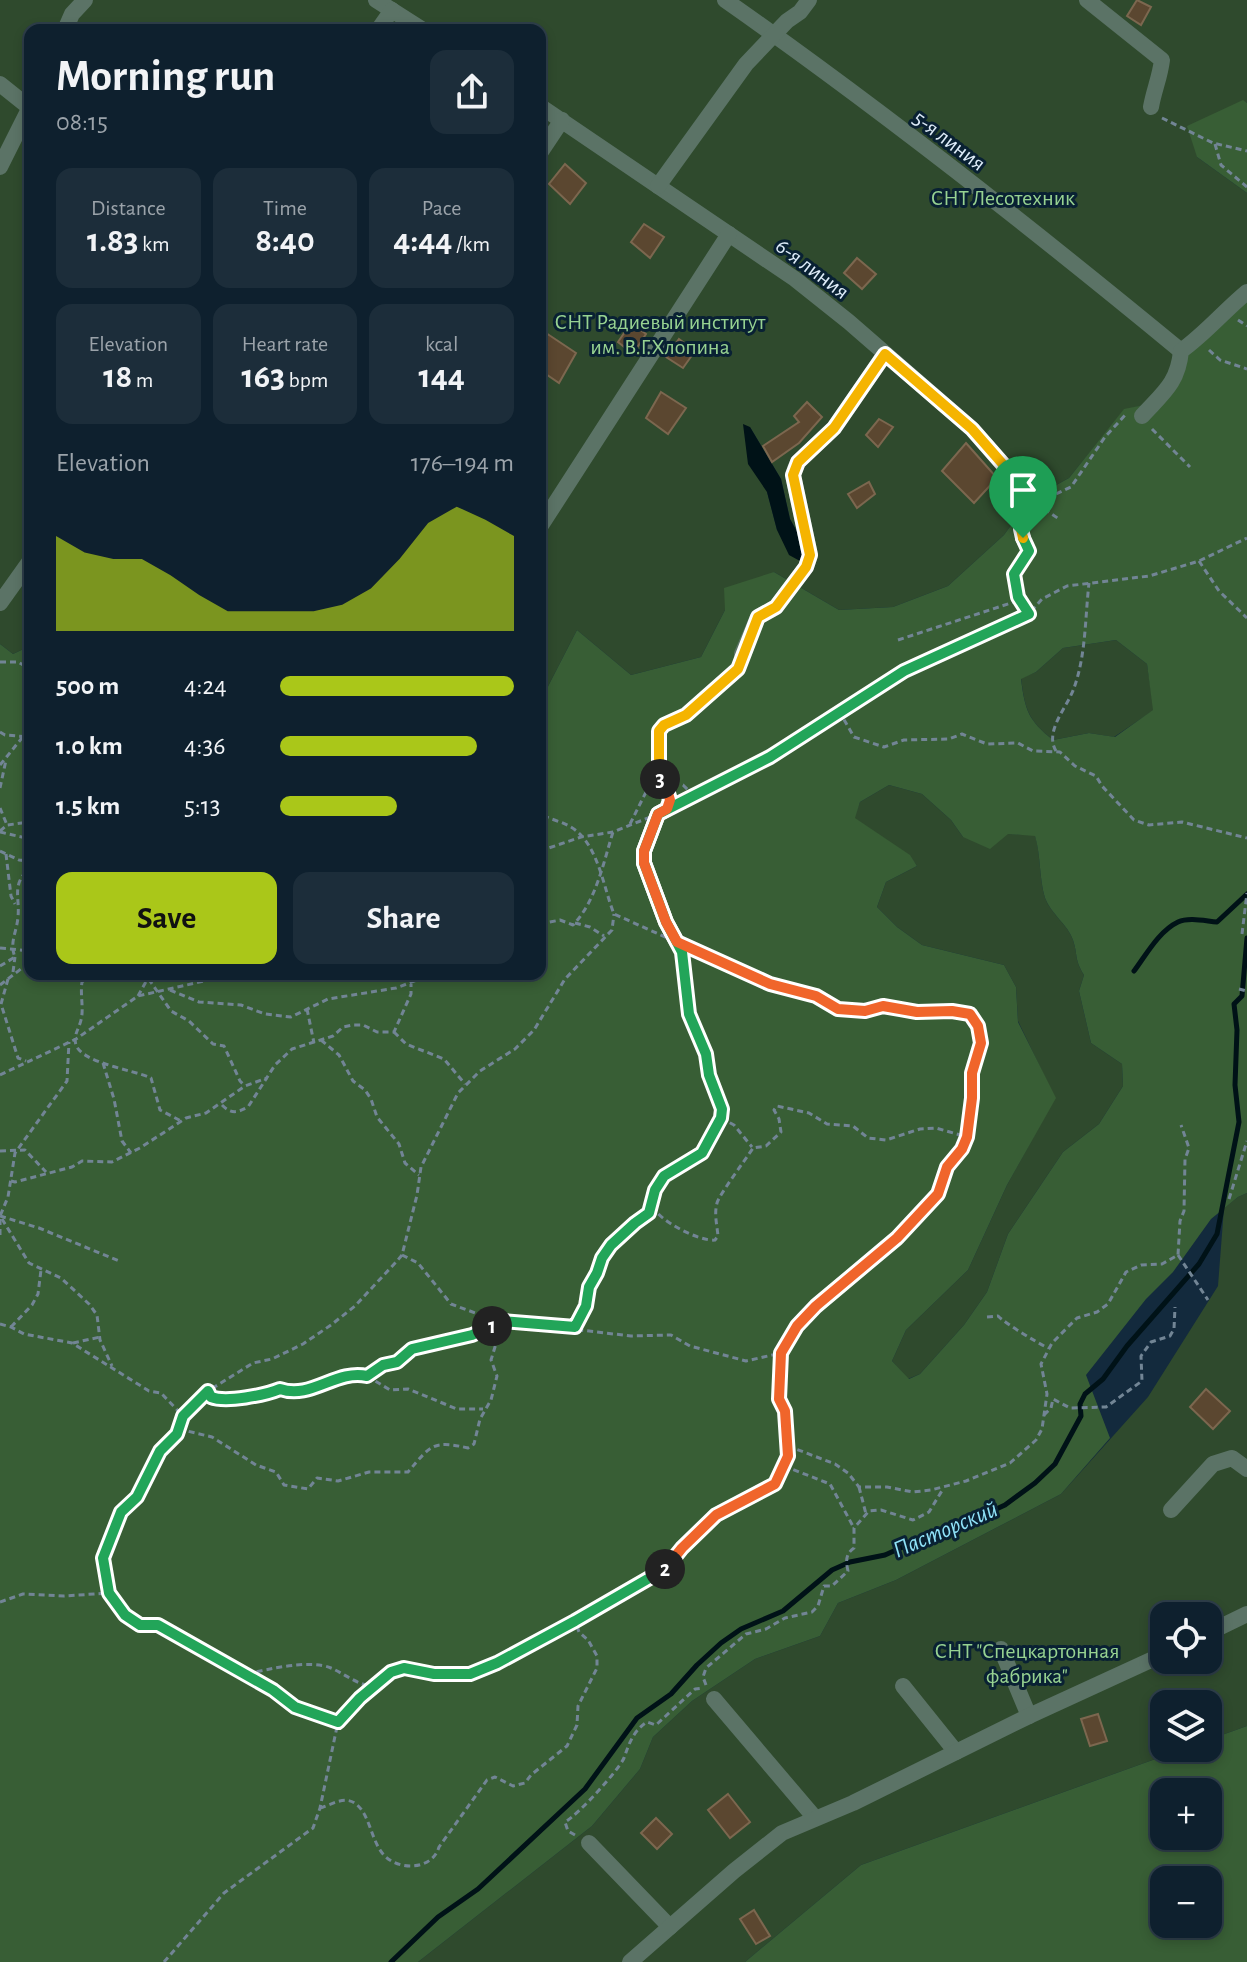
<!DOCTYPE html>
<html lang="en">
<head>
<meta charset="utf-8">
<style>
  body { margin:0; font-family:"Alegreya Sans",sans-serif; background:#1c2d3a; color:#f1f3f6; height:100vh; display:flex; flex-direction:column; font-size:30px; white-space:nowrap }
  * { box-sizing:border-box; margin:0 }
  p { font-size:26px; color:#9ba3aa }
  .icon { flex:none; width:44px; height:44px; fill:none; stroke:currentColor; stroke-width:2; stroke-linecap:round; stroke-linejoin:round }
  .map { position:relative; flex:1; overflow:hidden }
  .details { position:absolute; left:24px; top:24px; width:522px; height:956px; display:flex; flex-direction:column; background:#0e202e; border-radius:16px; box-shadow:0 4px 12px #0003,0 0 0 2px #2e3e4a }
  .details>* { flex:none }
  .controls { position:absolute; left:1150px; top:1602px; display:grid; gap:16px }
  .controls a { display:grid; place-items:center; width:72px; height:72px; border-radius:16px; background:#0e202e; box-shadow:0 4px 12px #0003,0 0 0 2px #2e3e4a; font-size:40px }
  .pin { position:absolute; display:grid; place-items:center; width:68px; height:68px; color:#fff; margin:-82px -34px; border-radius:50% 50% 50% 0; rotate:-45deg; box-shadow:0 0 8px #0007 }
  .pin .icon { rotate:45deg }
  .km { position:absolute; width:40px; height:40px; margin:-20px; border-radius:50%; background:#222; color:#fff; font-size:22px; line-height:40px; text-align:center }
  .round { display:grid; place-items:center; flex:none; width:84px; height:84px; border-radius:16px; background:#1c2d3a }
  .headline { display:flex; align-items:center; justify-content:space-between; height:136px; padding:0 32px }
  h1 { font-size:44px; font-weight:600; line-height:60px }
  .stats { display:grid; grid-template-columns:repeat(3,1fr); gap:12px; height:136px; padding:8px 32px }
  .stats div { display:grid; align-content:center; border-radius:16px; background:#1c2d3a; text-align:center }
  .stats b { font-size:34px; font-weight:600 }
  .stats small { font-size:22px; font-weight:400 }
  .stats p { font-size:22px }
  .chart { height:224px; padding:16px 32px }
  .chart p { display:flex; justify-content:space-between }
  .chart svg { width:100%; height:144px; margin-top:8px; fill:#aac719; opacity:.7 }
  .button { display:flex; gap:16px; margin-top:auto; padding:16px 32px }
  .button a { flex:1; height:92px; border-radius:16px; background:#aac719; color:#111; font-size:32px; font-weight:600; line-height:92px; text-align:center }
  .button a+a { background:#1c2d3a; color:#f1f3f6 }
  ul { padding:0 32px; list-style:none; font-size:26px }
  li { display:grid; grid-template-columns:128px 96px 1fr; align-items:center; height:60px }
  li i { height:20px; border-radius:10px; background:#aac719 }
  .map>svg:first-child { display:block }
</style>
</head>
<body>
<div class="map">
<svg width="1247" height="1962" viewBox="0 0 1247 1962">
  <rect width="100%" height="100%" fill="#132a3d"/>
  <g fill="#2f4a2d" fill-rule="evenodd">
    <path d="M0,0H1247V103L1243,101L1197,157L1247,193V292L1153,403L1124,410L1069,478L1029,500L1004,535L948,586L893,607L839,610L774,572L725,610L701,657L631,675L577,630L540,702V30H30V646L13,654L0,644ZM750,427L781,479L790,519L800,537L777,530Z"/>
    <path d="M1116,640L1147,664L1154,710L1114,737L1089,733L1053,740C1028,720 1025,710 1021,678L1036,672L1063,648Z"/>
    <path d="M889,785L922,794L951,820L963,837L1008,834L1035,835C1041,856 1039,879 1045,898C1051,914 1068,925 1073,940C1078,955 1074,959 1084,975L1079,991L1091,1043L1122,1064L1123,1086L1099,1124L1063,1152L1008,1234L987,1292L964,1325L920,1374L908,1379L892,1361L906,1330L968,1270L1007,1185L1055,1098L1018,1021L1016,987L1004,965L922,945L897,927L877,907L886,882L917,866L909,855L854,818L860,802Z"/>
    <path d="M1247,1193V1726L1208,1740V1704H1164V1748H1186L861,1865L745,1962H418L592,1826L640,1769L653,1737L692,1701L755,1659L820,1636L838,1603L896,1580L1061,1494L1148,1397L1218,1286L1224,1208L1238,1197ZM1164,1616H1208V1660H1164Z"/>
  </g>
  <g fill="#385e35" fill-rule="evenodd">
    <polygon points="1243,100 1247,103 1247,193 1197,157 1187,126"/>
    <path d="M1247,292V1193L1238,1197L1211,1219L1173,1272L1146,1299L1086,1375L1110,1438L1061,1494L896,1580L838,1603L820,1636L755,1659L692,1701L653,1737L640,1769L592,1826L418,1962H0V644L13,654L30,646V974H540V702L577,630L631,675L701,657L725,610L724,588L774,572L839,610L893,607L948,586L1004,535L1029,500L1069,478L1124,409L1154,403L1180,357ZM1116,640L1147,664L1153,710L1115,737L1089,733L1053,740C1028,720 1025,710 1021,679L1036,672L1063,648ZM889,785L922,794L951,820L963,837L990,849L1008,834L1035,836C1041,856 1039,879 1045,898C1051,914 1068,925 1073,940C1078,955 1074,959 1084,975L1079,991L1091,1043L1122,1064L1123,1086L1099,1124L1063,1152L1008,1234L987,1292L964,1325L920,1374L909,1379L892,1361L906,1330L968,1270L1007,1185L1056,1098L1018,1022L1016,987L1004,965L922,945L897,927L877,907L886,882L917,866L910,855L855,818L860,802Z"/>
    <path d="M1247,1726V1962H745L861,1865L1186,1748H1208V1740ZM1164,1792H1208V1836H1164ZM1164,1880H1208V1924H1164Z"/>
  </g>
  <polygon fill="#001217" points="743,424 750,427 781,479 790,519 800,537 804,556 800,561 789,555 777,530 767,492 748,464"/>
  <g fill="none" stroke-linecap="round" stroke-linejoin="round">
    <g stroke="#001217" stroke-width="5">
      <path d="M1134,971C1146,955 1159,931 1178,922C1189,917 1205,921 1217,922L1247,894"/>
      <polyline points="391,1962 438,1917 478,1889 585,1789 637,1718 671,1694 697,1665 721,1643 741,1629 783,1611 832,1570 850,1562 885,1555 929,1535 966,1523 1005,1505 1035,1483 1055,1464 1081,1416 1080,1404 1085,1394 1103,1379 1127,1346 1199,1264 1217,1234 1239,1122 1235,1085 1237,1030 1234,1004 1242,996 1247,938"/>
    </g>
  </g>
  <g fill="#5b4730" stroke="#7c674f" stroke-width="2">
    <polygon points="1137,0 1151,7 1141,25 1127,16"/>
    <polygon points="565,164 586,183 570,204 549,184"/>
    <polygon points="644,224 664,237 650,258 631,242"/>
    <polygon points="857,258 876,274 862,289 844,273"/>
    <polygon points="631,323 646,334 633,354 618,342"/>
    <polygon points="540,329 576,353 559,383 540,370"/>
    <polygon points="679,339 695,351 683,368 666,357"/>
    <polygon points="661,392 686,408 668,434 646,418"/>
    <polygon points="807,402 822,417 799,443 772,462 763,446 799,422 794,416"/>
    <polygon points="879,419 893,427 878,447 866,435"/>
    <polygon points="966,443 997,478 974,503 942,471"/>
    <polygon points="869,482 875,494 857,508 848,494"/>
    <polygon points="1206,1389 1230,1411 1213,1429 1190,1407"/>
    <polygon points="1098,1714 1107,1741 1090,1746 1081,1719"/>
    <polygon points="728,1794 750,1822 730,1838 708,1810"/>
    <polygon points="656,1818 672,1834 657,1849 641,1833"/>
    <polygon points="754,1910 770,1936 756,1944 740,1919"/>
  </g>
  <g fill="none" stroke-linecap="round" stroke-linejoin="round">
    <g stroke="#728595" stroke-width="3" stroke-dasharray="6 4" stroke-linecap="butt">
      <polyline points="1162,118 1213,143 1247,151"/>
      <polyline points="1215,144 1221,165 1247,187"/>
      <polyline points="1238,320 1247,326"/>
      <polyline points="1209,350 1220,360 1247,369"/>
      <polyline points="1152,429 1190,467"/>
      <polyline points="1047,498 1071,487 1105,437 1127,413"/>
      <polyline points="1044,509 1059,519"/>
      <polyline points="1029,512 1021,529 1029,551 1014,574 1018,597 1029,614"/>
      <polyline points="1199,561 1219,591 1247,618"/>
      <polyline points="898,640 1020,600"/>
      <polyline points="0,662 18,662 30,669"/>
      <polyline points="839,711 854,737 884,747 904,740 949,739 962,734 987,744 1018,743 1033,751 1060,752 1075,766 1096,776 1102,786 1134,820 1149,825 1182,822 1247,838"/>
      <polyline points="0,732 5,735 30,737"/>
      <path d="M1056,751C1044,731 1067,708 1074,688C1086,655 1085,618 1089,583"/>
      <polyline points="0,765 30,728"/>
      <polyline points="654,777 683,785 693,795"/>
      <polyline points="662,780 669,792 669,806"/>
      <polyline points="0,788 6,760"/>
      <polyline points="0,808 7,825"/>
      <polyline points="630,824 659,766 659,731 664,725 686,715 739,667"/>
      <polyline points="0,831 7,825 30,822"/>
      <polyline points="0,832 30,839"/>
      <polyline points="0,851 19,860 30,861"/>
      <polyline points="540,851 581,837 613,832 658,814 770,757 904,671 1021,619 1029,614 1042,599 1067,586 1149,576 1199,561 1247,538"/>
      <polyline points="6,854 11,896 15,904"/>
      <polyline points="575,923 590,927 604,936"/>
      <path d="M540,924L560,920L573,925C596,901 603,864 613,832"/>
      <polyline points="1242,934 1247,893"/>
      <polyline points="0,948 30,951"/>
      <path d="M0,966L15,957C9,943 17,931 18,917C20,897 11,884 30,868"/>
      <polyline points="13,972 15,957"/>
      <path d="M92,974L82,982C80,995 84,1009 81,1020C79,1029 73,1035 76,1045C82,1063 134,1070 151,1078L160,1110L181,1121"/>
      <polyline points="140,974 148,978 171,1011 189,1021 213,1044 224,1046 240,1081 245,1086"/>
      <polyline points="211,974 222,979"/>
      <polyline points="8,979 1,1004 18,1058 26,1061"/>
      <polyline points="0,985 30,962"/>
      <polyline points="1239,989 1247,991"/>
      <polyline points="170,990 199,1002 241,1005 265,1014 291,1017 328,999 396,988 433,974"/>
      <polyline points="138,996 148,978"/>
      <polyline points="307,1009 314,1043"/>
      <polyline points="394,1032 406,1044 444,1059 465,1084"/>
      <polyline points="321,1040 339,1055 353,1081 365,1090 371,1099 377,1117 399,1144 405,1163 419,1175"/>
      <polyline points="103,1063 114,1099 122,1141 131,1153"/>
      <polyline points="0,1075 76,1039 138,996 235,974"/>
      <path d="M222,1105C231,1114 237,1113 248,1107L275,1065L292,1049L333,1036L343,1027L353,1025H363L377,1032H394L411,994V984"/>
      <polyline points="721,1118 734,1125 752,1147"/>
      <polyline points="0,1151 25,1150 46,1172"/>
      <polyline points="11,1181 15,1182 72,1167 82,1161 112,1162 140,1148 186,1118 206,1113 245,1086 267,1078"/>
      <polyline points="1229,1199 1247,1141"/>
      <path d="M653,1206C657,1220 700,1242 715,1240L718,1236C717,1225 714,1214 717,1203C719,1195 746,1159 753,1148L766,1146L781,1132L779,1119L774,1110L777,1106L809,1113L827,1124L853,1126L868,1138L886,1140L920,1129L936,1128L967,1137"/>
      <polyline points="0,1216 39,1228 119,1261"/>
      <polyline points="2,1219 29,1263 61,1278 89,1304 97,1315 100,1340 112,1366"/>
      <polyline points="0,1235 0,1216 8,1197 15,1153 67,1081 69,1042"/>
      <polyline points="402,1255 418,1263 451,1304 478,1314 503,1321 631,1336 671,1335 690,1346 746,1361 781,1353"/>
      <polyline points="1178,1255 1208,1300"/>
      <path d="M987,1317L998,1316C1006,1324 1036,1342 1048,1348"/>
      <polyline points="0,1324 11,1327 24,1334 72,1343 149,1391 161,1393 183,1416"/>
      <polyline points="11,1327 32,1305 38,1294 41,1270"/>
      <path d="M575,1327C588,1305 591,1279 603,1257C609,1245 623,1232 633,1224C639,1220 644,1219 649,1213L655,1190L664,1176L702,1153L721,1118L722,1109L709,1075L706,1054L689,1014L682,952L666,922L644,863V851L658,814"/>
      <polyline points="73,1343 100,1337"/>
      <polyline points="367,1376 390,1390 408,1389 457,1409 483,1409"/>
      <path d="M208,1392L211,1397C226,1403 265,1395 280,1389C311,1400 336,1369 367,1376L383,1365L397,1362L412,1349L503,1325"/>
      <polyline points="1044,1415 1051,1408 1053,1399 1070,1408 1106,1407 1142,1381 1141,1356 1151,1342 1170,1336 1174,1329 1175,1307"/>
      <path d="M179,1429L212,1437L256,1465L276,1472L284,1485L308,1489L317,1478L338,1481L369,1472H408C431,1445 433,1440 468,1448L474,1444L480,1419L491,1400L497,1376L491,1360L503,1321"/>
      <polyline points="788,1446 835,1464 848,1473 859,1487 887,1487 913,1492 931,1490 966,1481 1010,1463 1036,1440 1042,1429 1047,1394 1041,1364 1052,1343 1077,1318 1097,1312 1108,1304 1126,1272 1141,1265 1162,1264 1178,1255 1180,1221 1184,1211 1185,1159 1189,1148 1181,1125"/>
      <polyline points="784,1466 830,1484 854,1528"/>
      <polyline points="859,1487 866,1514"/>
      <polyline points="0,1602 23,1594 64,1596 109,1593"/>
      <path d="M247,1674C269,1669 310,1659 331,1668C345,1674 357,1685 373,1686"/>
      <path d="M706,1685L703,1677L706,1668L746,1634L766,1629L785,1618L812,1612L818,1606L824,1586H832L848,1571C846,1562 845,1554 854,1548V1528L869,1511L881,1510L913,1520L929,1512L943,1489"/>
      <polyline points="338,1722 295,1707 273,1690 158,1625 140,1625 125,1615 109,1593 103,1558 121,1512 137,1497 160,1451 177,1434 183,1416 208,1391 253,1363 272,1359 303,1344 331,1325 355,1306 397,1261 402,1255 417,1195 421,1167 458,1093 480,1071 515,1049 534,1030 565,979 612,930 614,914"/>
      <path d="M320,1808C331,1805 345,1795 356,1804C370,1815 371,1840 383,1854C397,1871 432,1871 439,1847L487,1780L495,1777L513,1786L525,1783L531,1775L567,1746L577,1725L578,1706L597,1668V1656L588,1640L579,1632L575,1621"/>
      <path d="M575,1835L568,1831L565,1822C578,1815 618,1771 624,1758C629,1744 633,1731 647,1722L656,1725L695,1689L703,1688"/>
      <path d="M164,1962L224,1893L313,1828L320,1808L338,1722L360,1698L391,1672L404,1668L434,1674H470L497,1663L668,1567L682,1548L716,1515L775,1484L788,1456L785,1411L779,1399L781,1353L797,1326L816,1306L897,1238L938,1194L947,1167L962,1149L967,1137L972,1098V1073L981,1043L978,1026L970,1014L952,1011L917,1012L883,1006L865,1011L838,1009L816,996L770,984L614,914C603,887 598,841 569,826C560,821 549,819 540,814"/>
    </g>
    <g stroke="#5b7366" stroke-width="16">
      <polyline points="376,0 423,30"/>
      <path d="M725,0C882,110 1033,229 1181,351"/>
      <path d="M1087,0L1162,60C1160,77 1154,90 1151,107"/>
      <polyline points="65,30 72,14 85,0"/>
      <polyline points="378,30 392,10"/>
      <polyline points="0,84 30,108"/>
      <polyline points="540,106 795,279 849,322 972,429 1032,498"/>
      <polyline points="540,153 562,120"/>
      <polyline points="0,167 30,107"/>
      <polyline points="658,186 746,64 787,21 800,12 809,0"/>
      <path d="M1142,416C1163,393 1178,383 1181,351C1205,334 1224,311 1247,292"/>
      <polyline points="540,527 729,234"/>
      <polyline points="0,603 30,561"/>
      <polyline points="742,654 758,617 776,607 806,567 810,555 793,475 795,469 798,462 834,428 885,354"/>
      <polyline points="1171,1510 1213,1464 1232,1458 1247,1469"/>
      <polyline points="1208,1633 1247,1614"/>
      <polyline points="1001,1649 1029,1716"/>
      <polyline points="903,1686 956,1752"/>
      <polyline points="714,1699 815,1818"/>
      <polyline points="589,1843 670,1927"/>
      <polyline points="630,1962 734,1871 782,1833 853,1803 1029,1716 1164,1654"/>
    </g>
  </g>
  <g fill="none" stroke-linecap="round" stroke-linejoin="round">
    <g stroke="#fff" stroke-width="16">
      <polyline id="split-1" points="492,1326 503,1325 503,1321 575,1327 586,1306 589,1287 597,1273 602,1258 611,1245 635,1223 649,1213 655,1190 664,1176 702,1153 721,1118 722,1109 709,1075 706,1054 689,1014 682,952 666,922 644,863 644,851 658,814 770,757 904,671 1029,614 1018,597 1014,574 1029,551 1023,538"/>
    </g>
    <g stroke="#fff" stroke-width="16">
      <path id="split-2" d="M492,1326L472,1335L412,1349L397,1362L383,1365L367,1376C336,1369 311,1400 280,1389C265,1395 226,1403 211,1397L208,1391L183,1416L177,1434L160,1451L137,1497L121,1512L103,1558L109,1593L125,1615L140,1625H158L273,1690L295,1707L338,1722L360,1698L391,1672L404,1668L434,1674H470L497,1663L575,1621L665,1569"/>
    </g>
    <g stroke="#fff" stroke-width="16">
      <polyline id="split-3" points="660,779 666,786 670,800 667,809 658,814 644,851 644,863 666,922 677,942 770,984 816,996 838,1009 865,1011 883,1006 917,1012 952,1011 970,1014 978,1026 981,1043 972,1073 972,1098 967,1137 962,1149 947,1167 938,1194 897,1238 816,1306 797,1326 781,1353 779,1399 785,1411 788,1456 775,1484 716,1515 682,1548 665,1569"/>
    </g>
    <g stroke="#fff" stroke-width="16">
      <polyline id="split-4" points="660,779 654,777 659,766 659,731 664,725 686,715 738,669 758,617 776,607 806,567 810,555 793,475 798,462 834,428 885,354 972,429 1036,502 1021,529 1023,538"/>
    </g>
    <use href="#split-1" stroke="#22a559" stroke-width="10"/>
    <use href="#split-2" stroke="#22a559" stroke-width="10"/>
    <use href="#split-3" stroke="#f0652b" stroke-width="10"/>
    <use href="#split-4" stroke="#f5b400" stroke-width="10"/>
  </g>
  <g text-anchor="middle" stroke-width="6" stroke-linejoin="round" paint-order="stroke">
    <g font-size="22" fill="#deecf9" stroke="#092133">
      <text transform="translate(950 140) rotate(37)" y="8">5-я линия</text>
      <text transform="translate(813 268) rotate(37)" y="8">6-я линия</text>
    </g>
    <g font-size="22" fill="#97d291" stroke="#092133">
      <text x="1003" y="205">СНТ Лесотехник</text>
      <text x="660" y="329">СНТ Радиевый институт<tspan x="660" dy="25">им. В.Г.Хлопина</tspan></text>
      <text x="1027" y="1658">СНТ "Спецкартонная<tspan x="1027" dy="25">фабрика"</tspan></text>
    </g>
    <g font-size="24" font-style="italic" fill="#8fe2f8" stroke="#092133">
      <text transform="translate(945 1529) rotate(-23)" y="8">Пасторский</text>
    </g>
  </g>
</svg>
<div class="controls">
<a><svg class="icon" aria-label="locate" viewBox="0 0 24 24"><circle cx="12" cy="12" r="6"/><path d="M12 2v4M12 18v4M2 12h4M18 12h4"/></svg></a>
<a><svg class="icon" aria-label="layers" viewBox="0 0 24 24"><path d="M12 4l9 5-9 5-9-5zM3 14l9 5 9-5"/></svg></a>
<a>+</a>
<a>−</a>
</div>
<div class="pin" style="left:1023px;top:538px;background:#1e9e55"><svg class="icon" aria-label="arrive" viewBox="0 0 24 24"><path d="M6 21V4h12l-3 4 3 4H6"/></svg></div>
<b class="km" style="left:492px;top:1326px">1</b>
<b class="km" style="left:665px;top:1569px">2</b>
<b class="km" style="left:660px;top:779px">3</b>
<section class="details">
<div class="headline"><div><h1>Morning run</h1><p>08:15</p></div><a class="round"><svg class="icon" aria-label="share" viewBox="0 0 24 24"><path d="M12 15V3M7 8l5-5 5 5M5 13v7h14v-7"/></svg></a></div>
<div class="stats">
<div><p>Distance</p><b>1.83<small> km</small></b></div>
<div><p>Time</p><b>8:40</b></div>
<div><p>Pace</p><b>4:44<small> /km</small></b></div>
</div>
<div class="stats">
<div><p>Elevation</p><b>18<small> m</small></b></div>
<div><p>Heart rate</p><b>163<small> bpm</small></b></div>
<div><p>kcal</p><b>144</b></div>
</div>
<div class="chart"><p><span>Elevation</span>176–194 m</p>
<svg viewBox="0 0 160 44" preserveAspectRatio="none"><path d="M0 44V15L10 20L20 22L30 22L40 27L50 33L60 38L70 38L80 38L90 38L100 36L110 31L120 22L130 11L140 6L150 10L160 15V44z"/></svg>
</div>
<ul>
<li><b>500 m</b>4:24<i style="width:100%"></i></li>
<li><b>1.0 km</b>4:36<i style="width:84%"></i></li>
<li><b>1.5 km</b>5:13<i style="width:50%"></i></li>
</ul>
<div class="button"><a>Save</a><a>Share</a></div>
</section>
</div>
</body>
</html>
